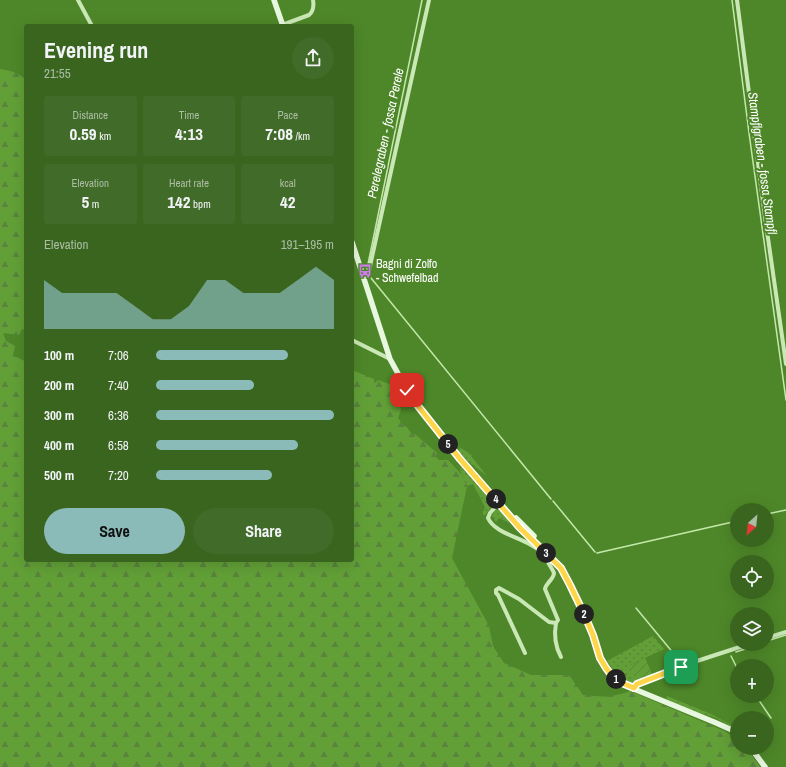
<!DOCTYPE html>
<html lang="en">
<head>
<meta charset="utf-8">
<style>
  body { margin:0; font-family:"Archivo Narrow",sans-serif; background:#416b28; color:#f1f3f6; height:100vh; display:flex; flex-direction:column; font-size:15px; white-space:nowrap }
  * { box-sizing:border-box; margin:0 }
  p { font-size:13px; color:#abbda4 }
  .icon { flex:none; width:22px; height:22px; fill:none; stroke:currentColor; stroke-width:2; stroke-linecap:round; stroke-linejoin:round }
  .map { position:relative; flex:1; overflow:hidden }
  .sheet { position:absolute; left:24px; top:24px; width:330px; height:538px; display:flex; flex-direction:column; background:#3a651f; border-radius:4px; box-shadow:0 4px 16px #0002 }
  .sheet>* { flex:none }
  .needle { width:26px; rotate:207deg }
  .controls { position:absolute; left:730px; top:503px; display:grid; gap:8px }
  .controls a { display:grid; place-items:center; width:44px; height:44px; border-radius:50%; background:#3a651f; box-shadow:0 4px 16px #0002; font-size:20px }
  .pin { position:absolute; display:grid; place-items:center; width:34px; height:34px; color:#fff; margin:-17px; border-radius:8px; box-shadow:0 2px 6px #0006 }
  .km { position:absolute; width:20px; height:20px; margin:-10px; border-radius:50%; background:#222; color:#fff; font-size:11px; line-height:20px; text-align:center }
  .round { display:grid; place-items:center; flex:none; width:42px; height:42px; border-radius:21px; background:#416b28 }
  .head { display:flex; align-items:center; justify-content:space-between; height:68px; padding:0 20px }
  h1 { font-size:22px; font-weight:700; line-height:30px }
  .stats { display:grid; grid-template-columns:repeat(3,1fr); gap:6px; height:68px; padding:4px 20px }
  .stats div { display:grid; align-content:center; border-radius:4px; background:#416b28; text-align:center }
  .stats b { font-size:17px; font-weight:700 }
  .stats small { font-size:11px; font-weight:400 }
  .stats p { font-size:11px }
  .chart { height:112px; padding:8px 20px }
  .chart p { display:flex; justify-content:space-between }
  .chart svg { width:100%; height:72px; margin-top:4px; fill:#8bbbb9; opacity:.7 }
  .cta { display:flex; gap:8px; margin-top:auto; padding:8px 20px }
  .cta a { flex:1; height:46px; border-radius:24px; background:#8bbbb9; color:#111; font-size:16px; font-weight:700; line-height:46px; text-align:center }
  .cta a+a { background:#416b28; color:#f1f3f6 }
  ul { padding:0 20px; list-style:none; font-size:13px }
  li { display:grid; grid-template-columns:64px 48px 1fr; align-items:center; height:30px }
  li i { height:10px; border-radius:5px; background:#8bbbb9 }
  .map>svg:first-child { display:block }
</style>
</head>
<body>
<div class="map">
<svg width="786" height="767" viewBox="0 0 786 767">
  <defs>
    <pattern id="grass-dots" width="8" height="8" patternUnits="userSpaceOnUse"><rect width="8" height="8" fill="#62a037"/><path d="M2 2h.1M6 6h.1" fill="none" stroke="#5a833e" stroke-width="1.8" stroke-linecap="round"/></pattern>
    <pattern id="forest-firs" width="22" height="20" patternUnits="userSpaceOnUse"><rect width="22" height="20" fill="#62a037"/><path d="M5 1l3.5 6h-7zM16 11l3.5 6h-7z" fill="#5a833e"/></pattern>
    <pattern id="garden-furrows" width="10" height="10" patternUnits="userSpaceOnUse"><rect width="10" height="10" fill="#62a037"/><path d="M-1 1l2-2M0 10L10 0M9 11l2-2" fill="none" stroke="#5a833e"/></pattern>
  </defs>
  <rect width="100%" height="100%" fill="#4e8729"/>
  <g fill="url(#grass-dots)">
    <polygon points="459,447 472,455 471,456 487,476 465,459 458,451 460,449"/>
    <polygon points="461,467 493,502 492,506 485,515 483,515 483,512 485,507 473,484 467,486 460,470"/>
    <polygon points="496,510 499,510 503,512 509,522 509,523 499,518 496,522 499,524 495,521 492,516 494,512"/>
    <path d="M653,636L664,649L630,665L639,679L649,675C647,678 644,678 641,680C638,681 635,683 632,683C622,682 612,668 607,661Z"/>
    <polygon points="667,696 711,714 735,727 735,728 714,717 689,710 666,699"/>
  </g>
  <path fill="url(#forest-firs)" d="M0,69C11,71 18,72 26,80V330L22,329L19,335L3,333L6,341L15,346L13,355L26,362V560H352V370L374,379V382L375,383L378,380L395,386L401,410L398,418L405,427L406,426L411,433L416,435L437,453L436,457L439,460H448L462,475L467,486L452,558L489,626L493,646L504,663L531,675H569L583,695C601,697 613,698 630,691L724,731L737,739V748H746L749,751L760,767H0Z"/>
  <polygon fill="url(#garden-furrows)" points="645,658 652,674 639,679 635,678 629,666"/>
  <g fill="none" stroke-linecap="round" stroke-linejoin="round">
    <g stroke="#c4e8aa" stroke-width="1.5">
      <polyline points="732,0 749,133 786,400"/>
      <polyline points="367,269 422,0"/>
      <polyline points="371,278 551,499"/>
      <polyline points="553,501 595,552"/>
      <polyline points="767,514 786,510"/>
      <polyline points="597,553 737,521"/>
      <polyline points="636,608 679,660"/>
      <polyline points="767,641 786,635"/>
      <polyline points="736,652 760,644"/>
      <polyline points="731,656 737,668"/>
      <polyline points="756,696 771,718"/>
    </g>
    <g stroke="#cae8b5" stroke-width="4">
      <polyline points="78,0 92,26"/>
      <polyline points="737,0 765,217 786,364"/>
      <path d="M282,25L309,15C314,11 314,6 313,0"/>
      <polyline points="363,276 368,275 429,0"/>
      <polyline points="352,340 390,359"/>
      <path d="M499,503L490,513L488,518C494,532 518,537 531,545C539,549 544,555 548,562C550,566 553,570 554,573C554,579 546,583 545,589L558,620L556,623L549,622L519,599L499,588L496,590V593L498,595L525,653"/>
      <path d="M556,623C554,634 555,646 561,657"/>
      <polyline points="767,638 786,632"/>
      <polyline points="634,689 637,684 697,661 749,644"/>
    </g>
    <g stroke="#e8f7df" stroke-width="5.5">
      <polyline points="274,0 283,26"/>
      <polyline points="352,242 390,359 407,390 418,406 460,459 520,528 561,568"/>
      <polyline points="516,518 534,536"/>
      <path d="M559,566C567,576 572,589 578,601C583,612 589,623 593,635C597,646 599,659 606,669C614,679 623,684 634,689L714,722L732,730L737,734"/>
      <polyline points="751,748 765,767"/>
    </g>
  </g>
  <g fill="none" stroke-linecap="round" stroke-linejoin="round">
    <g stroke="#fff" stroke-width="8">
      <polyline id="route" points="407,390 418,406 460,459 520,528 561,568 570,585 585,616 593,635 600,658 606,668 613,677 622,683 634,688 637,684 681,667"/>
    </g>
    <use href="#route" stroke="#ffd54a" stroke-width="5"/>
  </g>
  <defs>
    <g id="bus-bare" transform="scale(1.08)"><path d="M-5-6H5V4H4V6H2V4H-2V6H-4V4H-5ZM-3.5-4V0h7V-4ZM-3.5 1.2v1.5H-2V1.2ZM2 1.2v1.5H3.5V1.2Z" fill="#d27cef" stroke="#4e8729" stroke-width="2.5" paint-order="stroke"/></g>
  </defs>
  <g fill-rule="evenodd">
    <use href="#bus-bare" x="365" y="271"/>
  </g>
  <g text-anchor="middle" stroke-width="4" stroke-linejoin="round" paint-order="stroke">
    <g font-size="12" fill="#fff" stroke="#4e8729" text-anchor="start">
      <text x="376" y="268">Bagni di Zolfo<tspan x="376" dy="14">- Schwefelbad</tspan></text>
    </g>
    <g font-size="13" font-style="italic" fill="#fff" stroke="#4e8729">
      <text transform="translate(385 133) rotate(-78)" y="5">Perelegraben - fossa Perele</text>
      <text transform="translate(763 163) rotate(82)" y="5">Stampflgraben - fossa Stampfl</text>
    </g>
  </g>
</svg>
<div class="controls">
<a><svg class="needle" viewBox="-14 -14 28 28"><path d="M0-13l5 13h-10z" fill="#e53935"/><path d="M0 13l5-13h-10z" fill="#abbda4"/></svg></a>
<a><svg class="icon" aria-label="locate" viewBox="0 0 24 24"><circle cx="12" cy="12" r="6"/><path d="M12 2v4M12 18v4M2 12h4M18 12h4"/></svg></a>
<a><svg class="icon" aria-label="layers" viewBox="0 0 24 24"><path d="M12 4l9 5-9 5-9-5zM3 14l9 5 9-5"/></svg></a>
<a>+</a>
<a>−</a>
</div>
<div class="pin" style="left:681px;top:667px;background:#1e9e55"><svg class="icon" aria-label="arrive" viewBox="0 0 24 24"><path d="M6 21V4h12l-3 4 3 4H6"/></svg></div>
<div class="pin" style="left:407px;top:390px;background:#d93025"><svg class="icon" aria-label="check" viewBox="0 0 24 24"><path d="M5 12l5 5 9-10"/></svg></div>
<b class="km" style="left:616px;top:679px">1</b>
<b class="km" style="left:584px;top:614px">2</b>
<b class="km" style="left:546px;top:553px">3</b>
<b class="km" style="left:496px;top:499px">4</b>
<b class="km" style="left:448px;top:444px">5</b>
<section class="sheet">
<div class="head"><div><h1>Evening run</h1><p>21:55</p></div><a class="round"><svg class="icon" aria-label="share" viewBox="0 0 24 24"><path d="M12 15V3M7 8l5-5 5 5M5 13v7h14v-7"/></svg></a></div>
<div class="stats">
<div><p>Distance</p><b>0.59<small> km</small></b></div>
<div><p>Time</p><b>4:13</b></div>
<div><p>Pace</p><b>7:08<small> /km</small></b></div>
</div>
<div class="stats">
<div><p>Elevation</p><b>5<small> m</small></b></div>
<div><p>Heart rate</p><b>142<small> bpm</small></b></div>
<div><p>kcal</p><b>42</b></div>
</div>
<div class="chart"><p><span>Elevation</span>191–195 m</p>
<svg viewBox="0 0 160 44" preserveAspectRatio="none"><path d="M0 44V14L10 22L20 22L30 22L40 22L50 30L60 38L70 38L80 30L90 14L100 14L110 22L120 22L130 22L140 14L150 6L160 14V44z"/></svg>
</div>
<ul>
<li><b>100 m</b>7:06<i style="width:74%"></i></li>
<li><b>200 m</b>7:40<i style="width:55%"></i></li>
<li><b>300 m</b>6:36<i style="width:100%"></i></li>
<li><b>400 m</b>6:58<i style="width:80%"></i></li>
<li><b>500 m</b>7:20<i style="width:65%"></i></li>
</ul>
<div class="cta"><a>Save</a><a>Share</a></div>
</section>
</div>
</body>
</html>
